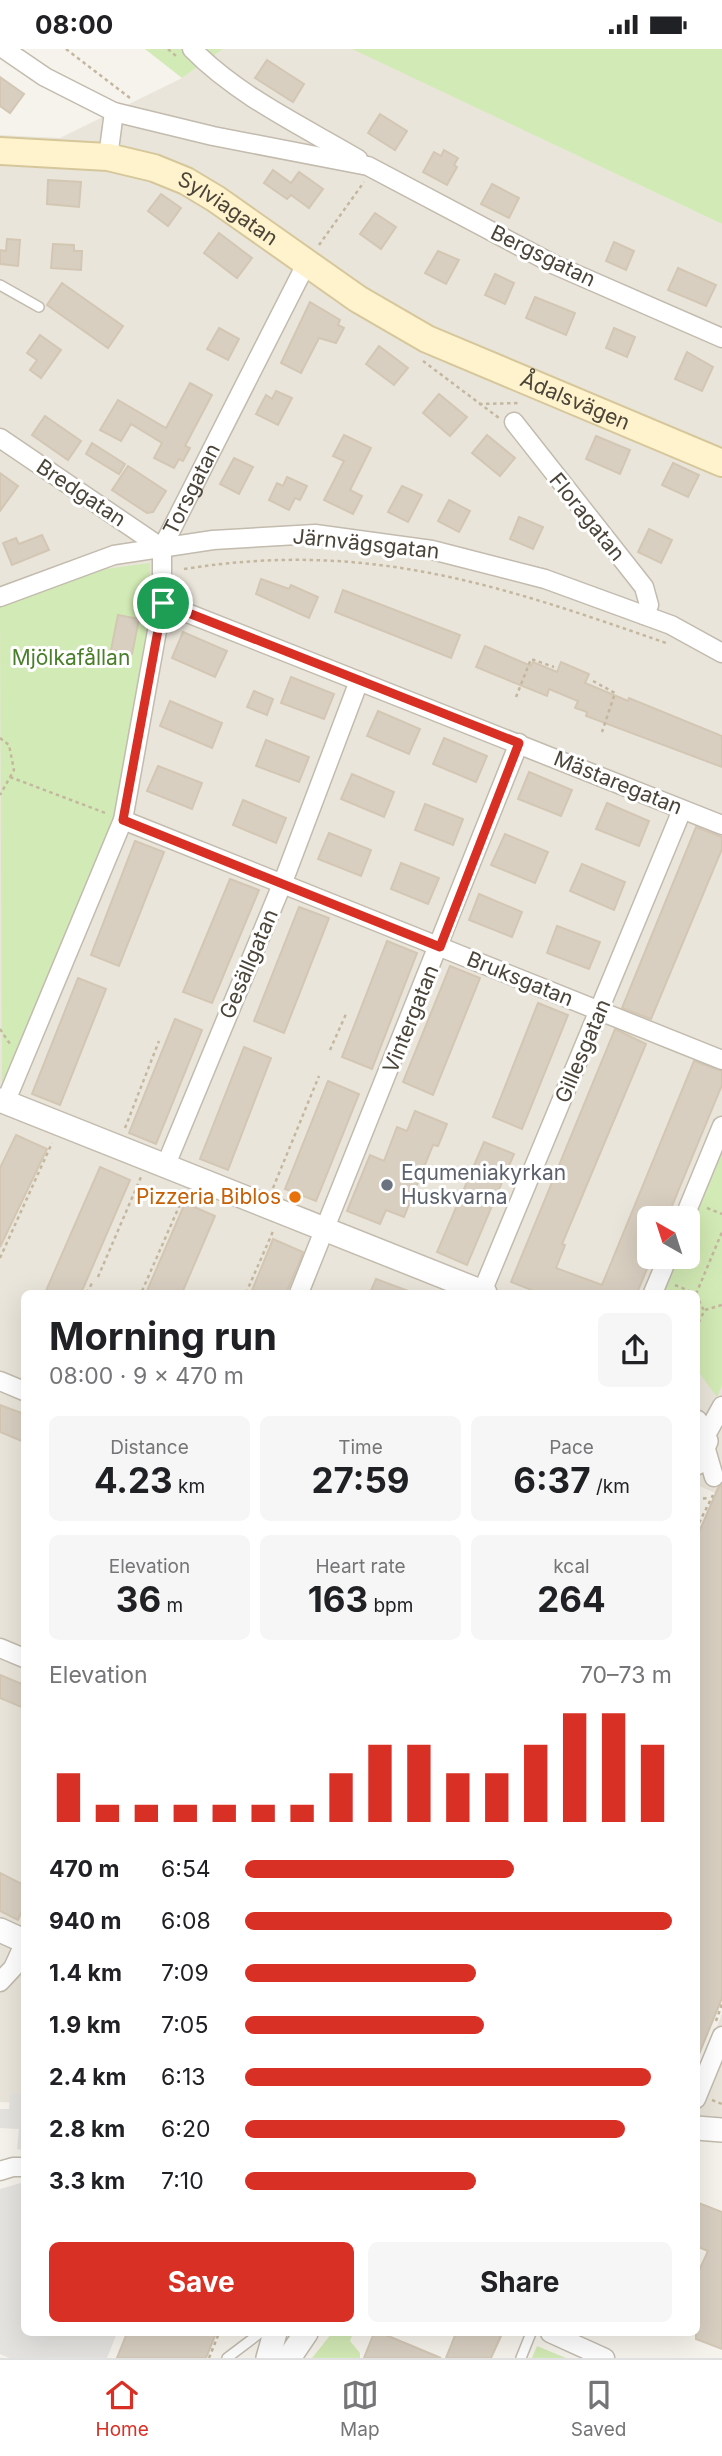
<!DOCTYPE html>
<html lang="en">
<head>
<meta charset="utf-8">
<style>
  body { margin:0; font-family:Inter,sans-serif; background:#f6f6f6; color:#202124; height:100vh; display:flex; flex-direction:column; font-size:26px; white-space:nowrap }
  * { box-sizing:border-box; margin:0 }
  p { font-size:23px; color:#757577 }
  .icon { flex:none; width:38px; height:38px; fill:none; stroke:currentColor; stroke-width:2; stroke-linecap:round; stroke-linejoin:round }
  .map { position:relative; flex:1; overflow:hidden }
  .sheet { position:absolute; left:21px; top:1241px; width:679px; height:1046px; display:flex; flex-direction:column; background:#fff; border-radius:10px; box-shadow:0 7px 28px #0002 }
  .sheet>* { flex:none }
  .needle { width:46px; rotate:321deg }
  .fabs { position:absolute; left:637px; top:1157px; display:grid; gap:14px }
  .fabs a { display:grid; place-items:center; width:63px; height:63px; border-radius:10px; background:#fff; box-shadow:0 7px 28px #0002; font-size:35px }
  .pin { position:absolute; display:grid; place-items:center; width:60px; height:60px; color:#fff; margin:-30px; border:4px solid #fff; border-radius:50%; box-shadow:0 2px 7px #0007 }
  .round { display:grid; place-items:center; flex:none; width:74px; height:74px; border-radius:10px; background:#f6f6f6 }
  .headline { display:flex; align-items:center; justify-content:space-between; height:119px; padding:0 28px }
  h1 { font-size:38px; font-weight:700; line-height:52px }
  .stats { display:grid; grid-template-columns:repeat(3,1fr); gap:10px; height:119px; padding:7px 28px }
  .stats div { display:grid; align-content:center; border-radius:10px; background:#f6f6f6; text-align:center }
  .stats b { font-size:35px; font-weight:700 }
  .stats small { font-size:19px; font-weight:400 }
  .stats p { font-size:19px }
  .chart { height:196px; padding:14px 28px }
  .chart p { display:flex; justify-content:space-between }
  .chart svg { width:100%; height:126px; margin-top:7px; stroke:#d93025; stroke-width:6 }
  .primary-button { display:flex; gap:14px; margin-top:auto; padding:14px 28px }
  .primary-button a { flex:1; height:80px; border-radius:10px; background:#d93025; color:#fff; font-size:28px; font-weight:700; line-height:80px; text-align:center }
  .primary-button a+a { background:#f6f6f6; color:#202124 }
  ul { padding:0 28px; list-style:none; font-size:23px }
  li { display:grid; grid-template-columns:112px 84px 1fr; align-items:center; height:52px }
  li i { height:18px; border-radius:9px; background:#d93025 }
  .status { display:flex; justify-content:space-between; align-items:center; height:49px; padding:0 35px; background:#fff; direction:ltr }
  .status svg { height:19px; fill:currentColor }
  .dock { display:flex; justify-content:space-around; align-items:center; height:98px; border-top:2px solid #e0e0e0; background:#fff; font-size:19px; color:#757577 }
  .dock a { display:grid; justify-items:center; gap:4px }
  .dock .on { color:#d93025 }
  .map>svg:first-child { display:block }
</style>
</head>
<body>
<div class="status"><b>08:00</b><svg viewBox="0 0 49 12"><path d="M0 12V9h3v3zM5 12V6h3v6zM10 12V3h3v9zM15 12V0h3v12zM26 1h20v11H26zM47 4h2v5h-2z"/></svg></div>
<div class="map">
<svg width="722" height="2309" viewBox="0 0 722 2309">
  <rect width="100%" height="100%" fill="#f6f3ec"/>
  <g fill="#eae5da" fill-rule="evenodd">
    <path d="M223,0H353L722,175V1447L697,1436L696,1244H24V2054L0,2053V86L60,89L182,29ZM649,1169H688V1208H649Z"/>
    <polygon points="722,1965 722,2070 697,2069 697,2027"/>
  </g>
  <g fill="#d2eab5">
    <polygon points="145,0 223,0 182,29"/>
    <polygon points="352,0 722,0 722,175"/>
    <polygon points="150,514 151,566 114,772 2,1040 0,558 105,520"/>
    <polygon points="722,1104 722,1336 717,1348 697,1321 696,1244 663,1244 679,1208 688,1208 688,1186"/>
    <polygon points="332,2284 353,2284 350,2292 360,2304 360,2309 312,2309"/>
    <polygon points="537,2297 566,2309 532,2309"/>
  </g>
  <g fill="#e5e3e0">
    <polygon points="10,2044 24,2045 24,2101 17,2100 19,2080 0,2079 0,2060 9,2060"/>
    <polygon points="24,2133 24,2284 117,2284 107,2309 9,2309 0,2305 0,2140"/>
  </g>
  <g fill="#d8cfc1" stroke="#d3c7b4" stroke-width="2">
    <polygon points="267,11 304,35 293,53 255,29"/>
    <polygon points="0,28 24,45 10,64 0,57"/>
    <polygon points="380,65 407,82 395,101 368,84"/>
    <polygon points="444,101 458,109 454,116 457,118 447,136 423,123 434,103 441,107"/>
    <polygon points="273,121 291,134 299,123 323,140 309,159 291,146 287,150 264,134"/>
    <polygon points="48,131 81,133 79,158 47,155"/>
    <polygon points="492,135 519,149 509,169 481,155"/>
    <polygon points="161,145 181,159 168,177 148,162"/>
    <polygon points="375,164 396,178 381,200 360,185"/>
    <polygon points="219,184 252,209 237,229 204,204"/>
    <polygon points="7,190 20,191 18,217 0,215 0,201 6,202"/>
    <polygon points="614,193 634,202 626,221 606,212"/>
    <polygon points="53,195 74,196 74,202 82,202 81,221 51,219"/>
    <polygon points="438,202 459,211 446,235 425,224"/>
    <polygon points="678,219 716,236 706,257 668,241"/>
    <polygon points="495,225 514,234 505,255 485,246"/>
    <polygon points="62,234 123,277 108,299 47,256"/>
    <polygon points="535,248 575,264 566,286 526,269"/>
    <polygon points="310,253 340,271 338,276 344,279 336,294 319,289 301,324 281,314"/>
    <polygon points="219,279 239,290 228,311 207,300"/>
    <polygon points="614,279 635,288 627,308 606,299"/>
    <polygon points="40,286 61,301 41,329 30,321 37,311 27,304"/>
    <polygon points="379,297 408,319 394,336 366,315"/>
    <polygon points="687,303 713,318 702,342 675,330"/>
    <polygon points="190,334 212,346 185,397 190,399 183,412 179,410 174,419 154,409 162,394 131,375 121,392 100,381 118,351 166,379"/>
    <polygon points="276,342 292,349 278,376 256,365 266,346 272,350"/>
    <polygon points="439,345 467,368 450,387 423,364"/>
    <polygon points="45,367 81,392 68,411 32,386"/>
    <polygon points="344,386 371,399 350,441 362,447 353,465 324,451 344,412 333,407"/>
    <polygon points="487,386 515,409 500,427 472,404"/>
    <polygon points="596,387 630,401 620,425 586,410"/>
    <polygon points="92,394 125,415 119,425 86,405"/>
    <polygon points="234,409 253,418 239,445 220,435"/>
    <polygon points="673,414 699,426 688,448 662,436"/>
    <polygon points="128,417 166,442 153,463 147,464 112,441"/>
    <polygon points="0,424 18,437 0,462"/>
    <polygon points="287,428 307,437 300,451 295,449 289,461 269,451 277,434 283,437"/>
    <polygon points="402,437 422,446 408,473 388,463"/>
    <polygon points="449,451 470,462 459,483 438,472"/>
    <polygon points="519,468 543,478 533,500 510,490"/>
    <polygon points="649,480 672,491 661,514 638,503"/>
    <polygon points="42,486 49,501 12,516 3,494 16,489 19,495"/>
    <polygon points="261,530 289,540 291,536 318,548 309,569 256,545"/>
    <polygon points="343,541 460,586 451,609 335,563"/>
    <polygon points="118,566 139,570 132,605 111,601"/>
    <polygon points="183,583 227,602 215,628 172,609"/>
    <polygon points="485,597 531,617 533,613 557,623 561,613 589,625 585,634 628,652 629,649 722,687 722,718 586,667 587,663 575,659 578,652 549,640 547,647 476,618"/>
    <polygon points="291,628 334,645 324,670 281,654"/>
    <polygon points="254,642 273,650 267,666 247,658"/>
    <polygon points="170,652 222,674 212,699 160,677"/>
    <polygon points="378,662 420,680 409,705 367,687"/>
    <polygon points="444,689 487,707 476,733 433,715"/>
    <polygon points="266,691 309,708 299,733 256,717"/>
    <polygon points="158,717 202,734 192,760 147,742"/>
    <polygon points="529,723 572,741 561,767 518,750"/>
    <polygon points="352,725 394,743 384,768 341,750"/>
    <polygon points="243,751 286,769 276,794 233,776"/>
    <polygon points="607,754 649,772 639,797 596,780"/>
    <polygon points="425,755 463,770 453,796 415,781"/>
    <polygon points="696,778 722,788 722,800 651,970 622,959"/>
    <polygon points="329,784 371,801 361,827 318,810"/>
    <polygon points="505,785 548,803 535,834 491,816"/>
    <polygon points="135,792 164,803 119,917 91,906"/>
    <polygon points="401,814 439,829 428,855 391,840"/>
    <polygon points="582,815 625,833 614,861 570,842"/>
    <polygon points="230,830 259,841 212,954 183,943"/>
    <polygon points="479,845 522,863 512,888 469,871"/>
    <polygon points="299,858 329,869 284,984 254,972"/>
    <polygon points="557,877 600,893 589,920 547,904"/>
    <polygon points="387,892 417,904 372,1020 342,1008"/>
    <polygon points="450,917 480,929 433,1046 403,1033"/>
    <polygon points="78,929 106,940 60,1056 32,1045"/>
    <polygon points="538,954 568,966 522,1080 493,1068"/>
    <polygon points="175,970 202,981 156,1095 129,1084"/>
    <polygon points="615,980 646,995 562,1195 565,1196 556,1219 602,1236 694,1012 722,1022 722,1036 667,1169 649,1169 649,1215 637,1244 539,1244 511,1233"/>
    <polygon points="244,998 271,1009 228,1121 200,1110"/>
    <polygon points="328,1032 359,1045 316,1152 285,1140"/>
    <polygon points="415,1062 447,1075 438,1097 433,1096 404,1168 386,1161 380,1175 347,1162 370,1106 384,1112 397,1078 407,1082"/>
    <polygon points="16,1086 47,1100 0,1198 0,1119"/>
    <polygon points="484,1093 514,1105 467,1216 437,1203"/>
    <polygon points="100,1118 130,1131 88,1228 81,1244 45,1244"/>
    <polygon points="185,1154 215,1167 182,1244 146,1244"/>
    <polygon points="273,1190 303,1203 300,1212 286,1244 251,1244"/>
    <polygon points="376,1230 411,1243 411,1244 370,1244"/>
    <polygon points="0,1356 24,1365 24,1393 0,1383"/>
    <polygon points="722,1436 722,1949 697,2010 696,1490 718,1439"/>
    <polygon points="0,1626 24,1636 24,1659 0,1649"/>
    <polygon points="0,1824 24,1836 24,1857 18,1871 0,1862"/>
    <polygon points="696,2153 722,2163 722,2300 696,2290 696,2228 708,2202 696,2197"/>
    <polygon points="127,2284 216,2284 206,2309 117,2309"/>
    <polygon points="374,2284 381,2284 441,2309 364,2309"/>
    <polygon points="456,2284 493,2284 501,2287 491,2309 446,2309"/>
  </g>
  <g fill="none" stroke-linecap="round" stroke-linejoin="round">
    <g stroke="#c2bbae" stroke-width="12">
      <g id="service">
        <polyline points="0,236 39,258"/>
        <polyline points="227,2309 260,2284"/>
        <polyline points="521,2309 531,2284"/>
      </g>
    </g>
    <g stroke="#c2bbae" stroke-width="21">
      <g id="minor">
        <polyline points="4,0 45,28 114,63 213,87 368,117 555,216 722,289"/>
        <path d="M192,0C238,47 302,77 358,110"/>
        <polyline points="108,108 114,63"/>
        <polyline points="514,373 644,538 649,556 644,566"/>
        <polyline points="0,389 162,499"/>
        <polyline points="0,548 114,506 213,491 315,485 432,501 545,530 671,576 722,604"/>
        <polyline points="162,554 722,776"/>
        <polyline points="123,771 722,1011"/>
        <path id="s1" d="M5,1054L123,771L162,554V499L301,225"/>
        <polyline points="165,1118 283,833 359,632"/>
        <polyline points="684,1169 722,1077"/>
        <polyline points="482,1243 682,761"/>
        <polyline points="299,1244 519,694"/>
        <polyline points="653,1244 668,1208"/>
        <polyline points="0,1332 24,1342"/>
        <polyline points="705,1388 722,1357"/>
        <polyline points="705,1397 714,1428"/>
        <polyline points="0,1599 24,1609"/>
        <polyline points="0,1933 13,1919 24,1895"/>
        <polyline points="696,2050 722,1987"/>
        <polyline points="0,2122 13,2118 24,2118"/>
        <polyline points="550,2284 605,2309"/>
      </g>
    </g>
    <g stroke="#c2bbae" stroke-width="26">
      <g id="tertiary">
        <polyline points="0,1051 485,1244"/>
        <polyline points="696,1373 706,1392 696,1414"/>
        <polyline points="0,1881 24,1892"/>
        <polyline points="696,2079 722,2081"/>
        <polyline points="268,2309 275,2284"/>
        <polyline points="289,2309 306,2284"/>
      </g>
    </g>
    <g stroke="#d6c79b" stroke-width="30">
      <g id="secondary">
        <path id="s2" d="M0,102L108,108L154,119L186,132L216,150L358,250L427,290L722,414"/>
      </g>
    </g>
    <g stroke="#c4b79f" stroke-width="2.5" stroke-dasharray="3.5 3.5" stroke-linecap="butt">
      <polyline points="66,0 130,49"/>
      <polyline points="168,0 176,7"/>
      <polyline points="319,196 364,133"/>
      <polyline points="423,312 499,369"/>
      <polyline points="479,355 521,354"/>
      <path d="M184,520C366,491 497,535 666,594"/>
      <polyline points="593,632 615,644 602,683"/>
      <polyline points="516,648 531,610 554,618"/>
      <polyline points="0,689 9,696 14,721 0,746"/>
      <polyline points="10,728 108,765"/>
      <polyline points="0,980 10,995"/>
      <polyline points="330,1001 346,965"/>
      <polyline points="125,1079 159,992"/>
      <polyline points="273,1139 319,1027"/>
      <polyline points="707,1159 722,1165"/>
      <polyline points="0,1209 52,1094"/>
      <polyline points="98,1228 141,1128"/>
      <polyline points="675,1236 694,1244"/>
      <polyline points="142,1242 185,1144"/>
      <polyline points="87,1244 92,1234"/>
      <polyline points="246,1244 274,1180"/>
      <polyline points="696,1245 722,1183"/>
      <polyline points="696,1245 704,1262 696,1280"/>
      <polyline points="705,1261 722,1256"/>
      <polyline points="696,1450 709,1449"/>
      <polyline points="696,1480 713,1446"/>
      <polyline points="716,1972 722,1955"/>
      <polyline points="712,2051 722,2055"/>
      <polyline points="209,2309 219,2284"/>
    </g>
    <use href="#service" stroke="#fff" stroke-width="9"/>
    <use href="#minor" stroke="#fff" stroke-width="18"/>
    <use href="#tertiary" stroke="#fff" stroke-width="23"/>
    <use href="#secondary" stroke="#fff3cd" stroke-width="26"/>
  </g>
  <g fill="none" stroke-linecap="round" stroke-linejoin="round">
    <g stroke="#fff" stroke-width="14">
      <polygon id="route" points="163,554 519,694 440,898 123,771"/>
    </g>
    <use href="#route" stroke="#d93025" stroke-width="9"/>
  </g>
  <circle fill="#6b7280" stroke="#fff" stroke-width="2.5" cx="387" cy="1136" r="7"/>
  <circle fill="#e8710a" stroke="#fff" stroke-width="2.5" cx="295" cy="1148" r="7"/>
  <g text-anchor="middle" stroke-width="6" stroke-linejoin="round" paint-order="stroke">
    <g font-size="21" fill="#4b4439" stroke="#fff">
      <text dy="7" stroke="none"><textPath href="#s2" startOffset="240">Sylviagatan</textPath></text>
      <text transform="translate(543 207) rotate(26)" y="7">Bergsgatan</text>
      <text dy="7" stroke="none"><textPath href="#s2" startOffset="639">Ådalsvägen</textPath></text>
      <text dy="7" stroke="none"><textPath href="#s1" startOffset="648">Torsgatan</textPath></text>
      <text transform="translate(81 444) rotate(34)" y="7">Bredgatan</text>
      <text transform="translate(587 468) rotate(51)" y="7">Floragatan</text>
      <text transform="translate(366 495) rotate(6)" y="7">Järnvägsgatan</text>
      <text transform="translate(618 734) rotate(22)" y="7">Mästaregatan</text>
      <text transform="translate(249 915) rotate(-67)" y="7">Gesällgatan</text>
      <text transform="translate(520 930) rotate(22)" y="7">Bruksgatan</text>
      <text transform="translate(411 970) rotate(-68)" y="7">Vintergatan</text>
      <text transform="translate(583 1002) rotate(-67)" y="7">Gillesgatan</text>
    </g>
    <g font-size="21" fill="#4a7f2a" stroke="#fff">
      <text x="71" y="616">Mjölkafållan</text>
    </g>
    <g font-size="21" fill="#5b616d" stroke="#fff" text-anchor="start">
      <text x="401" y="1131">Equmeniakyrkan<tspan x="401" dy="24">Huskvarna</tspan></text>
    </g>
    <g font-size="21" fill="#c56008" stroke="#fff" text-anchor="end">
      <text x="281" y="1155">Pizzeria Biblos</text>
    </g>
  </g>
</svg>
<div class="fabs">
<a><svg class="needle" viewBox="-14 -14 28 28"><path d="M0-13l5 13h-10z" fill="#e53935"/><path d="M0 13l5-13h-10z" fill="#757577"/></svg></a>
</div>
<div class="pin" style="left:163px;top:554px;background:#1e9e55"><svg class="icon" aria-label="arrive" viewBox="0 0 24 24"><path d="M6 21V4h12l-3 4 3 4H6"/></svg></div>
<section class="sheet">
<div class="headline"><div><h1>Morning run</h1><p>08:00 · 9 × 470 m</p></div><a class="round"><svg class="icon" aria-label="share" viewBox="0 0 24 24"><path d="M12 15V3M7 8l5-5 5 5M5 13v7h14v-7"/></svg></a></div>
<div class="stats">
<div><p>Distance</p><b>4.23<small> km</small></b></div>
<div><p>Time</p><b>27:59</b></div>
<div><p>Pace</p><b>6:37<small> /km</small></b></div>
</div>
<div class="stats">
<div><p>Elevation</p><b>36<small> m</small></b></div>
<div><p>Heart rate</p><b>163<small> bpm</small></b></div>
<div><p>kcal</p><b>264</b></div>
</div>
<div class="chart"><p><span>Elevation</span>70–73 m</p>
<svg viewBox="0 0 160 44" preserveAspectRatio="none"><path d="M5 44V27M15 44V38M25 44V38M35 44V38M45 44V38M55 44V38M65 44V38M75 44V27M85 44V17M95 44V17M105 44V27M115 44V27M125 44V17M135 44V6M145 44V6M155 44V17"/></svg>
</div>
<ul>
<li><b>470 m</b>6:54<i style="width:63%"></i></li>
<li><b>940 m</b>6:08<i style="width:100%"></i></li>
<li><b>1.4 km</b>7:09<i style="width:54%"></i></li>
<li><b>1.9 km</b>7:05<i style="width:56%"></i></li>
<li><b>2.4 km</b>6:13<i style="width:95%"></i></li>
<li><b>2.8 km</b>6:20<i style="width:89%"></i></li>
<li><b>3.3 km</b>7:10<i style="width:54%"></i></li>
</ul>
<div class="primary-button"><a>Save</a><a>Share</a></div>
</section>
</div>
<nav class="dock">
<a class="on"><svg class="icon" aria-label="home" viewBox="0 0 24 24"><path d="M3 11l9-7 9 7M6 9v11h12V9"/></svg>Home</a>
<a><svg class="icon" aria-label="map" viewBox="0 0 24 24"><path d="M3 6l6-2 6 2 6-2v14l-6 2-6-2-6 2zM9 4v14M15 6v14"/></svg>Map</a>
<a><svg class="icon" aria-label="saved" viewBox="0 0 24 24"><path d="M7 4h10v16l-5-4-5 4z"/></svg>Saved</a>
</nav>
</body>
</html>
